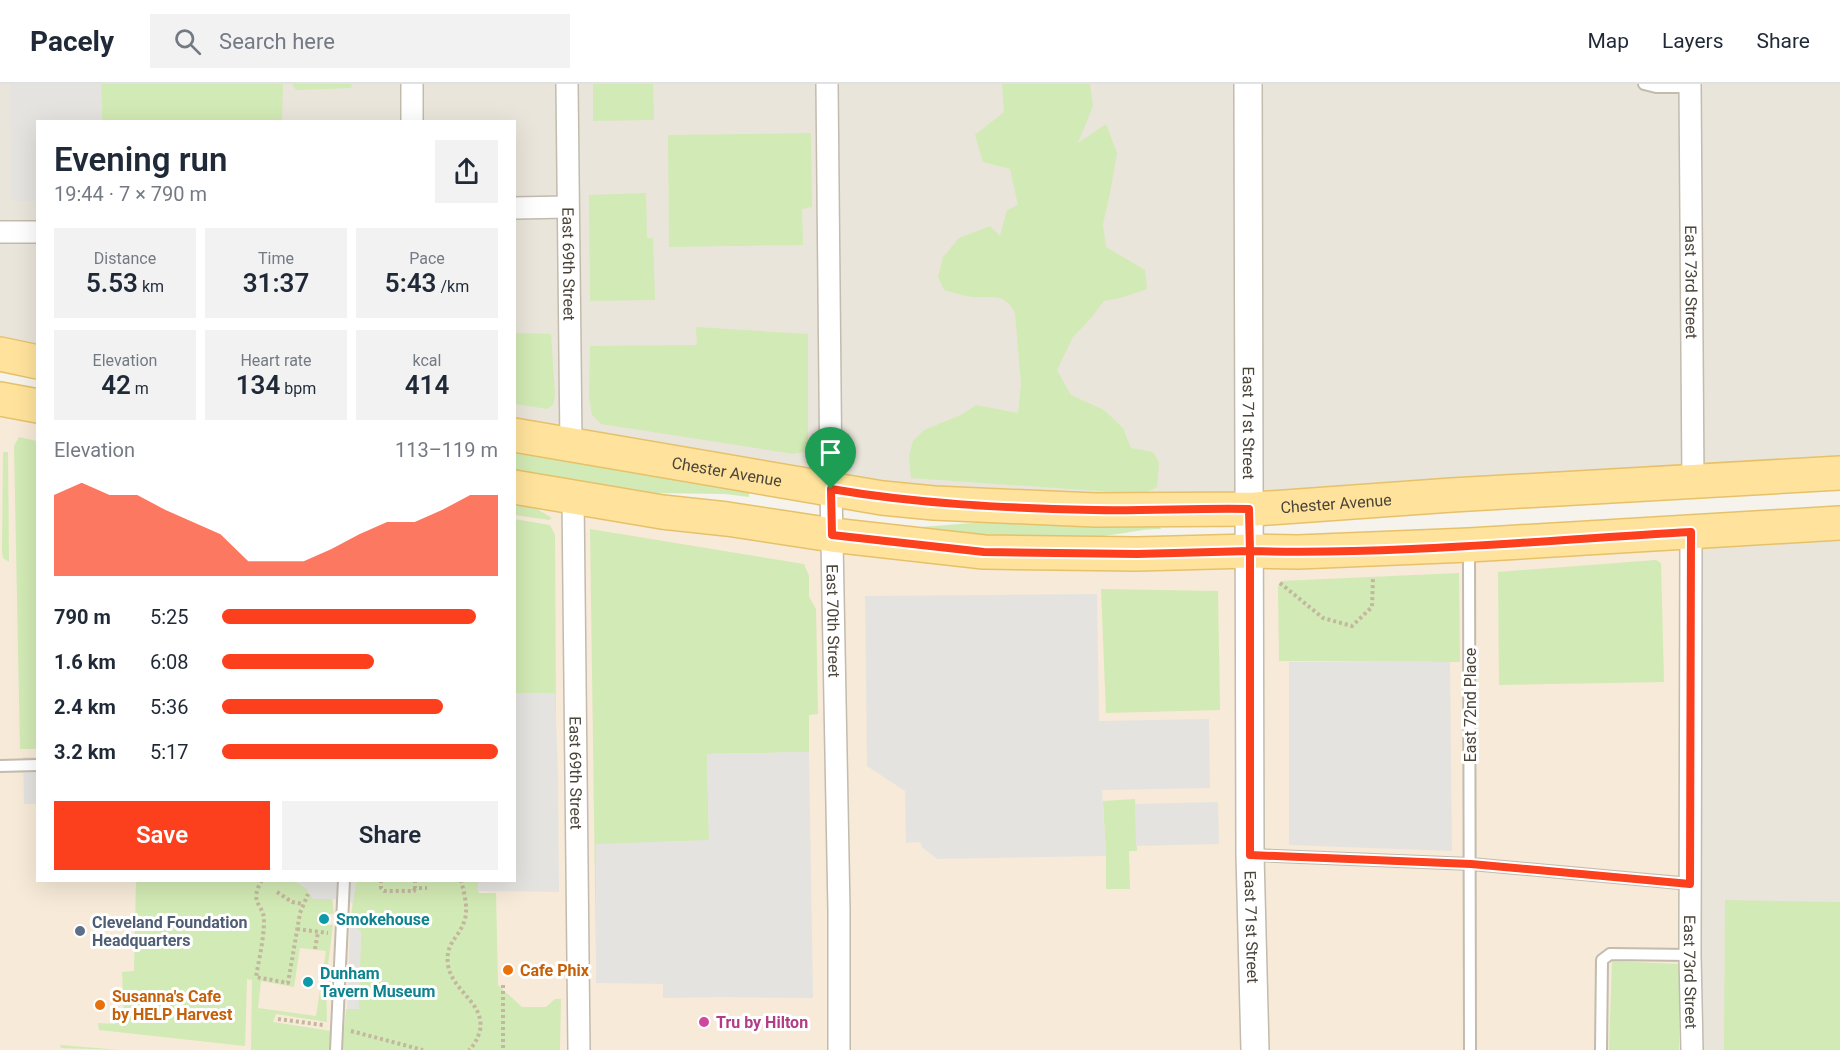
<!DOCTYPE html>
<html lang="en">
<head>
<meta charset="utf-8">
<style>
  body { margin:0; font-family:Roboto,sans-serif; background:#f2f2f3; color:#1f2937; height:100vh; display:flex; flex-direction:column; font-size:22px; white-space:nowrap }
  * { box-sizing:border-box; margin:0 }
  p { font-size:20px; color:#747a83 }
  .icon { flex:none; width:33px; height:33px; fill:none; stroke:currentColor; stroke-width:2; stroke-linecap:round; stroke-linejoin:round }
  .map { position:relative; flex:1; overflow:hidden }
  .side { position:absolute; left:36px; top:36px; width:480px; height:762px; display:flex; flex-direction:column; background:#fff; border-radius:0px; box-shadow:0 6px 24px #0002 }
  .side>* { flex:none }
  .pin { position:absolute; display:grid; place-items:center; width:51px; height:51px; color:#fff; margin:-62px -26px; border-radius:50% 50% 50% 0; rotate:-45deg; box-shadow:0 0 6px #0007 }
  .pin .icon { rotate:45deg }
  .round { display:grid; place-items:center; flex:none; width:63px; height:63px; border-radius:0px; background:#f2f2f3 }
  .headline { display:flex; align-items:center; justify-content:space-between; height:102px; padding:0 18px }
  h1 { font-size:33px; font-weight:600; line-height:45px }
  .figures { display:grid; grid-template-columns:repeat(3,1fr); gap:9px; height:102px; padding:6px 18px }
  .figures div { display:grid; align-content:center; border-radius:0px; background:#f2f2f3; text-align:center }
  .figures b { font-size:26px; font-weight:600 }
  .figures small { font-size:16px; font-weight:400 }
  .figures p { font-size:16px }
  .chart { height:168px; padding:12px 18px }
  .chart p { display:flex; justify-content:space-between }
  .chart svg { width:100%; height:108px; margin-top:6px; fill:#fc3f1d; opacity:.7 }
  .button { display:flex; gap:12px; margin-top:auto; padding:12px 18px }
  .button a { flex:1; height:69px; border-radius:0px; background:#fc3f1d; color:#fff; font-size:24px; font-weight:600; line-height:69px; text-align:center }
  .button a+a { background:#f2f2f3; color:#1f2937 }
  ul { padding:0 18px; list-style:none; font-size:20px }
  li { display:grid; grid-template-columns:96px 72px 1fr; align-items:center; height:45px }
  li i { height:15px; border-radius:8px; background:#fc3f1d }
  header { display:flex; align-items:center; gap:36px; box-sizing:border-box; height:84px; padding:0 30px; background:#fff; border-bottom:2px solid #e0e1e3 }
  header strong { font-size:28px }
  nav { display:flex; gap:33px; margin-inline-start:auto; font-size:21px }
  .search { width:420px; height:54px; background:#f2f2f3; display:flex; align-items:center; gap:15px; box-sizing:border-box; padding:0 21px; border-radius:0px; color:#747a83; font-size:22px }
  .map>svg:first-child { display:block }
</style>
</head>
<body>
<header>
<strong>Pacely</strong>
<div class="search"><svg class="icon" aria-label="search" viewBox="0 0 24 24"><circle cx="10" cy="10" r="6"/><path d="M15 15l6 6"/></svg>Search here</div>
<nav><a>Map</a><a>Layers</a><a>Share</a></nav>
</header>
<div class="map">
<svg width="1840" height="966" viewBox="0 0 1840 966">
  <rect width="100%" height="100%" fill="#f6f3ec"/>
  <g fill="#eae5da">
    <polygon points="0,0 1840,0 1840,389 1095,426 515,351 514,38 38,38 37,277 0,270"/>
    <polygon points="1840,439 1840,966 1692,966 1691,448"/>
  </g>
  <polygon fill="#f7ead8" points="0,315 37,322 38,796 514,796 515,403 984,468 1691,448 1692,966 0,966"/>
  <g fill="#d2eab5" fill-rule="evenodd">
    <polygon points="101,0 283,0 282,37 102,37"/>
    <polygon points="292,0 352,0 351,4 296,6"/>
    <polygon points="593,0 653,0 654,36 593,37"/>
    <path d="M1002,0H1090L1093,22L1078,59L1106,40L1117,69L1110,109L1103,140L1106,163L1145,186L1147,205L1124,213L1104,217L1091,234L1073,253L1057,286L1071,311L1104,326L1123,344L1131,364L1153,368L1159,378L1157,403L1143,410L911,394L909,372L913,357L924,346L961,331L976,321L1018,329L1021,301L1015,229C1004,208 993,214 973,213C964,212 954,209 944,206L938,193L943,173L959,154L990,142L1000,152L1007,126L1018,121L1010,85L983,78L975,51L1004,28Z"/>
    <polygon points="811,49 812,123 802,125 803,161 669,163 668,51"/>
    <polygon points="646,109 647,154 653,154 655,216 590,217 589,111"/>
    <polygon points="696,243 808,250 808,362 804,368 794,370 601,340 592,331 589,313 590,262 697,261"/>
    <polygon points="515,249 551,250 555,312 553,321 547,325 515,320"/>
    <polygon points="19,353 37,357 37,665 20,665 14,362"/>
    <polygon points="3,368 8,368 9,478 3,474 2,468"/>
    <polygon points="514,369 749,408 749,413 725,410 651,409 515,387"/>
    <polygon points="515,420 537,425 552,434 549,436 515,431"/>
    <polygon points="514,435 550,441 555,451 556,638 515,617"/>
    <path d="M999,437L1159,440L1161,445C1137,445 1115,452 1092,453C1035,456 977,450 920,447V443Z"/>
    <polygon points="590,445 804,480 809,492 809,513 816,525 818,630 809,631 809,668 707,670 709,756 596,872"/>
    <polygon points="1656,476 1661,479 1664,598 1499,601 1498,488"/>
    <polygon points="1459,489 1460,578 1279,577 1278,502 1281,497"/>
    <polygon points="1101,505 1218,507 1220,626 1106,629"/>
    <polygon points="1135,715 1137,767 1129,767 1130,805 1106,805 1106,772 1103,717"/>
    <path d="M136,797H295L306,804L313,815H332L334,830H318V840L333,841L326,896L327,938L276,930L273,938L331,947L330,966H251L252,896L247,895L245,962L99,946L98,939L115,940L116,932H124L122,888L134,887ZM300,864L326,867L316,932L258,924L261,897L294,903Z"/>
    <polygon points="356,797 478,797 479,809 496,809 498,901 522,923 546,923 555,915 561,915 560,966 342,966 346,925 358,925 361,848 350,838"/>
    <polygon points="1725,816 1840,818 1840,966 1724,966"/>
    <polygon points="1612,877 1679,880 1679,966 1609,966"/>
    <polygon points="60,961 121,966 61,964"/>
  </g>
  <g fill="#e5e3e0">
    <polygon points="10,0 101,0 102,37 38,38 37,117 11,117"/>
    <polygon points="1097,510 1099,637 1209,635 1210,704 1102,706 1106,772 937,775 922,763 920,758 906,759 905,707 867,682 865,512"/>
    <polygon points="1289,578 1450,578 1452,767 1289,761"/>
    <polygon points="515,609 555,609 558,689 559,808 478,807 478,797 514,796"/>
    <polygon points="809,668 813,914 719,913 663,914 663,900 596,899 596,760 709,756 707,670"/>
    <polygon points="23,673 37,673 37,720 24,720"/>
    <polygon points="1218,718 1219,760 1136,762 1135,720"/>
    <polygon points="295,797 356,797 353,819 332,815 313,815 306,804"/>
    <polygon points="350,838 361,848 359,925 347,925"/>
  </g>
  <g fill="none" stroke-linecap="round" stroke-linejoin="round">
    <g stroke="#c2bbae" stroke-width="14">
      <g id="service">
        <polyline points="1644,0 1656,3 1690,3"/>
        <polyline points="1469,464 1470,966"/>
        <polyline points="0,682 38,681"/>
        <polyline points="1251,771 1471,780 1691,800"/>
        <polyline points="336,966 344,796"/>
        <polyline points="1601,966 1602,876 1610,870 1690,871"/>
      </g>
    </g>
    <g stroke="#c2bbae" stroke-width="24">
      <g id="minor">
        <polyline points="412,0 412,38"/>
        <path id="s1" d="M567,0L571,361"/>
        <path id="s2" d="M827,0L831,405L839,827V966"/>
        <path id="s3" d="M1690,0L1693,397"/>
        <polyline points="514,124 568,123"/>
        <polyline points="0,148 38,148"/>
        <path id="s4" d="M573,413L579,966"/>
        <path id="s5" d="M1691,448L1690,871L1692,966"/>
      </g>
    </g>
    <g stroke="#c2bbae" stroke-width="30">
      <g id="tertiary">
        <path id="s6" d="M1248,0L1250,771L1255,966"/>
      </g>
    </g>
    <g stroke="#e6c16a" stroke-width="36">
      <g id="primary">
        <polyline points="0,270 38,278"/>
        <polyline points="0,315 38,322"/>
        <path id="s7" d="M514,351L882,414L934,419L1095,426L1255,425L1452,411L1840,389"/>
        <polyline points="514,403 662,428 727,435 832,451 984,468 1137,470 1250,467 1298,468 1469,461 1840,439"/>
      </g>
    </g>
    <g stroke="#c4b79f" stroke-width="4" stroke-dasharray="3 3" stroke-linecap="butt">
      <polyline points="1280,499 1323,534 1352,542 1372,523 1373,494"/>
      <path d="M262,796C248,820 264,820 264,836C264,855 259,875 256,893L288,899L300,829L308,810"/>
      <polyline points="381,796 381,804 384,807 414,807 415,804"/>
      <polyline points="415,796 415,804 427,804"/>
      <path d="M461,796C464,809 469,825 464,838C458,855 445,859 448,881C452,907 485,919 480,946C478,954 475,960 469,966"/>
      <polyline points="277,808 292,818 303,820"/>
      <polyline points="297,845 328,849"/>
      <polyline points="315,865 318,848"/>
      <polyline points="503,901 503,966"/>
      <polyline points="278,935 323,941"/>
      <polyline points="351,947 423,966"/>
    </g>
    <use href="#service" stroke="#fff" stroke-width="10"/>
    <use href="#minor" stroke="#fff" stroke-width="21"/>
    <use href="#tertiary" stroke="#fff" stroke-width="27"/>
    <use href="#primary" stroke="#ffe39c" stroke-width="33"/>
  </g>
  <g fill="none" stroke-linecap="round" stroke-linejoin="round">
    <g stroke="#fff" stroke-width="12">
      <path id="route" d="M831,405L832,451L984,468L1137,470L1250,467V771L1471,780L1690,800L1691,448C1544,456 1397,471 1250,467L1249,425C1198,424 1146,427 1094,426C1006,424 918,420 831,405"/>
    </g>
    <use href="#route" stroke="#fc3f1d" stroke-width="8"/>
  </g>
  <g fill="#0f9aa8" stroke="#fff" stroke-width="2">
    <circle cx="324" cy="835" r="6"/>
    <circle cx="308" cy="898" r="6"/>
  </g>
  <circle fill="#5c6f8a" stroke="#fff" stroke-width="2" cx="80" cy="847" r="6"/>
  <g fill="#e8710a" stroke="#fff" stroke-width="2">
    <circle cx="508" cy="886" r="6"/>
    <circle cx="100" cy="921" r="6"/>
  </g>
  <circle fill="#d1479c" stroke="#fff" stroke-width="2" cx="704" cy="938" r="6"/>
  <g text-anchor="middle" stroke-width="6" stroke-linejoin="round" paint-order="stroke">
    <g font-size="16" fill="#4b4439" stroke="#fff">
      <text dy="6" stroke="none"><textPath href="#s1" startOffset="180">East 69th Street</textPath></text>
      <text dy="6" stroke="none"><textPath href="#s3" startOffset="198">East 73rd Street</textPath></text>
      <text dy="6" stroke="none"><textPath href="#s6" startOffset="339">East 71st Street</textPath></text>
      <text dy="6" stroke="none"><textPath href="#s7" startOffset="216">Chester Avenue</textPath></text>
      <text dy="6" stroke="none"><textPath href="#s7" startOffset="828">Chester Avenue</textPath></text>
      <text dy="6" stroke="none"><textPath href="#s2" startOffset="537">East 70th Street</textPath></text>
      <text transform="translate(1470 621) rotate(-90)" y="6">East 72nd Place</text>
      <text dy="6" stroke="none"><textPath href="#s4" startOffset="276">East 69th Street</textPath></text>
      <text dy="6" stroke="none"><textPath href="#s6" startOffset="843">East 71st Street</textPath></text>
      <text dy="6" stroke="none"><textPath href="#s5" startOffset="440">East 73rd Street</textPath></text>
    </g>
    <g font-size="16" font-weight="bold" fill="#0d838f" stroke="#fff" text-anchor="start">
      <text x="336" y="841">Smokehouse</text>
      <text x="320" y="895">Dunham<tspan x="320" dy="18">Tavern Museum</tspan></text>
    </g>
    <g font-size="16" font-weight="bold" fill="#4e5e75" stroke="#fff" text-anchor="start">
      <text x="92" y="844">Cleveland Foundation<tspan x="92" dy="18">Headquarters</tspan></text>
    </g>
    <g font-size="16" font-weight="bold" fill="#c56008" stroke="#fff" text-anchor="start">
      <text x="520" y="892">Cafe Phix</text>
      <text x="112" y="918">Susanna's Cafe<tspan x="112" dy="18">by HELP Harvest</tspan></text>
    </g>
    <g font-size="16" font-weight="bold" fill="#b23c85" stroke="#fff" text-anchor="start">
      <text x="716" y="944">Tru by Hilton</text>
    </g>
  </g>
</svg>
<div class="pin" style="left:831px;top:405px;background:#1e9e55"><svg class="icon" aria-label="arrive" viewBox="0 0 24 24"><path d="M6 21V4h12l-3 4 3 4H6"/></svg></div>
<section class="side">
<div class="headline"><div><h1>Evening run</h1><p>19:44 · 7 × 790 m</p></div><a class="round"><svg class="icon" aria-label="share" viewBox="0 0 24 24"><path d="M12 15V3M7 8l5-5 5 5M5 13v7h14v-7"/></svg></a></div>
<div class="figures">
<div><p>Distance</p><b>5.53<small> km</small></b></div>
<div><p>Time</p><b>31:37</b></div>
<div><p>Pace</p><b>5:43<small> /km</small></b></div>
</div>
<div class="figures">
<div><p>Elevation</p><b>42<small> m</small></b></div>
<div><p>Heart rate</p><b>134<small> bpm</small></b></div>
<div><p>kcal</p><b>414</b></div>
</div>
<div class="chart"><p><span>Elevation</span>113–119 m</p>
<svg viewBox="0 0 160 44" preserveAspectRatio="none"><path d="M0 44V11L10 6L20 11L30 11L40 17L50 22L60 27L70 38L80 38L90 38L100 33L110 27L120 22L130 22L140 17L150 11L160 11V44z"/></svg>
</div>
<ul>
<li><b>790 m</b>5:25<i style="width:92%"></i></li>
<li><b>1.6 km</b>6:08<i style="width:55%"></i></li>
<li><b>2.4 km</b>5:36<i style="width:80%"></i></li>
<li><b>3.2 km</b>5:17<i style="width:100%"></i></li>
</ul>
<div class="button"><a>Save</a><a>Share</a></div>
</section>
</div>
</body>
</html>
